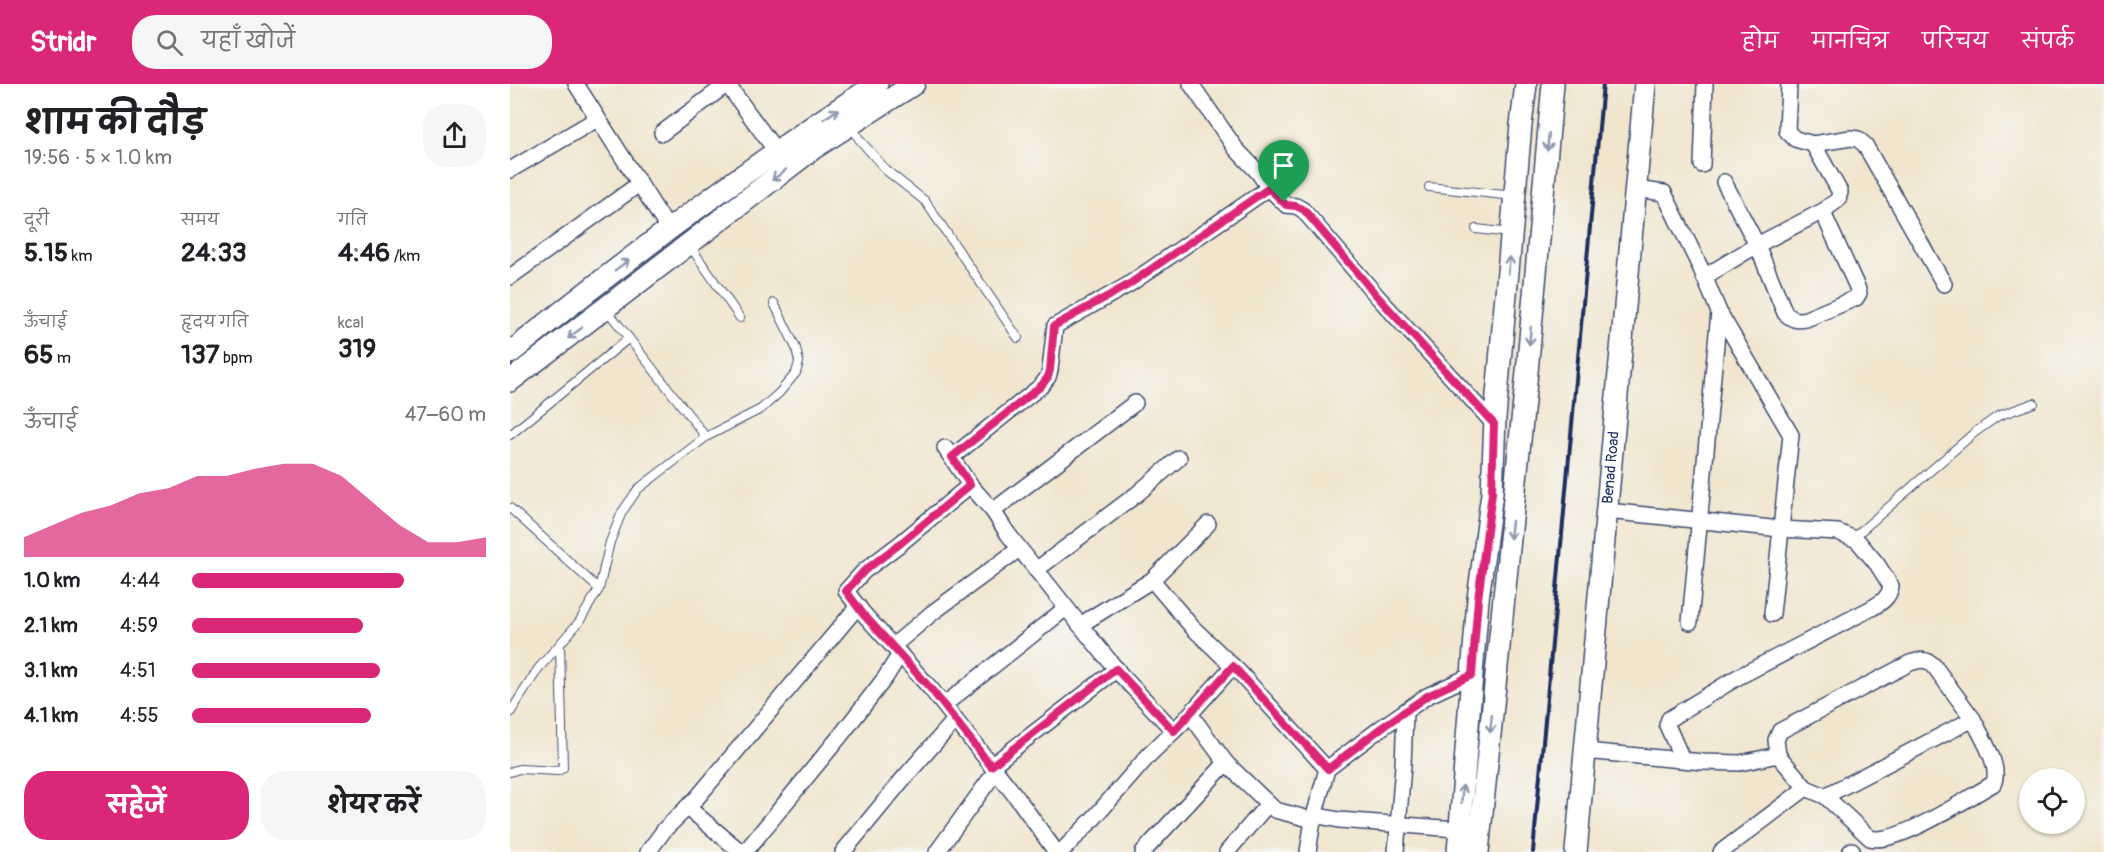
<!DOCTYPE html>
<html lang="hi">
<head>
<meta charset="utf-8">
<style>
  body { margin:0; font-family:Pangolin,"Playpen Sans Deva",sans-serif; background:#f6f6f6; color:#202124; height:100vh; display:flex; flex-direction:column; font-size:22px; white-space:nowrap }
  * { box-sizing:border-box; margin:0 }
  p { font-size:20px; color:#757577 }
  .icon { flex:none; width:33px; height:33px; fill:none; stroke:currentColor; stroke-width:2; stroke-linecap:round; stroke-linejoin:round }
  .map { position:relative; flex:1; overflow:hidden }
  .drawer { display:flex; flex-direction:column; background:#fff; width:510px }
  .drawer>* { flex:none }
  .tools { position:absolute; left:1509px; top:684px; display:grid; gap:12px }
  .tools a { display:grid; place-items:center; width:66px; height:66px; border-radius:50%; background:#fff; box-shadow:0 2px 4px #0004; font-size:30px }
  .pin { position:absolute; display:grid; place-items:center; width:51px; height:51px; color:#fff; margin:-62px -26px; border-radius:50% 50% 50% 0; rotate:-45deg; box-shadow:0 0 6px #0007 }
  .pin .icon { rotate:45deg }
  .round { display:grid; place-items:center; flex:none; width:63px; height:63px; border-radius:24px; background:#f6f6f6 }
  .summary { display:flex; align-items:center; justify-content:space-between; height:102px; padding:0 24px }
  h1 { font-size:33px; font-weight:700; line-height:45px }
  .metrics { display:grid; grid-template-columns:repeat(3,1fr); gap:9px; height:102px; padding:6px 24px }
  .metrics div { display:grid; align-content:center }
  .metrics b { font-size:26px; font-weight:700 }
  .metrics small { font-size:16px; font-weight:400 }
  .metrics p { font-size:16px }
  .chart { height:168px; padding:12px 24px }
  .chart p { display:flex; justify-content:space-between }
  .chart svg { width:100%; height:108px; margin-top:6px; fill:#db2777; opacity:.7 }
  .cta { display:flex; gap:12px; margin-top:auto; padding:12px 24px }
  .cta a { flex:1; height:69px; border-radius:24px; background:#db2777; color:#fff; font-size:24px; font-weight:700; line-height:69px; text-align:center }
  .cta a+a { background:#f6f6f6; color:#202124 }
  ul { padding:0 24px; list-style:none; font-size:20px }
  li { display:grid; grid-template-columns:96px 72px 1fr; align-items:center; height:45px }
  li i { height:15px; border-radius:8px; background:#db2777 }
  header { display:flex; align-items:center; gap:36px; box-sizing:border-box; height:84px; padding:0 30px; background:#db2777; color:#fff }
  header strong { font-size:28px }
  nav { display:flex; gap:33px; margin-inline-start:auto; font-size:21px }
  .search { width:420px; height:54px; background:#f6f6f6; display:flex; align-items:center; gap:15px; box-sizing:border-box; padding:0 21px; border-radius:24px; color:#757577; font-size:22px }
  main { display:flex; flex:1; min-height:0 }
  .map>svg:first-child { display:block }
</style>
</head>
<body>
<header>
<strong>Stridr</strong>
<div class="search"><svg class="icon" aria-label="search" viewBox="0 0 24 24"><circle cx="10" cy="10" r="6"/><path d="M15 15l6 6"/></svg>यहाँ खोजें</div>
<nav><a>होम</a><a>मानचित्र</a><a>परिचय</a><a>संपर्क</a></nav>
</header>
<main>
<section class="drawer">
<div class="summary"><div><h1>शाम की दौड़</h1><p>19:56 · 5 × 1.0 km</p></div><a class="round"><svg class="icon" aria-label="share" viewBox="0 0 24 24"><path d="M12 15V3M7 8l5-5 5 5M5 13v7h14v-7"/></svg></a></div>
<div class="metrics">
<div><p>दूरी</p><b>5.15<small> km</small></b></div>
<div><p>समय</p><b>24:33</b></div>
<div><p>गति</p><b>4:46<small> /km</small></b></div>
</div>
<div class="metrics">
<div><p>ऊँचाई</p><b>65<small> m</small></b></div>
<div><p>हृदय गति</p><b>137<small> bpm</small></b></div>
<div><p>kcal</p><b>319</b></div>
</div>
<div class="chart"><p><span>ऊँचाई</span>47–60 m</p>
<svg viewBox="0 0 160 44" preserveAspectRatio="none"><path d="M0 44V36L10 31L20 26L30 23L40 18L50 16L60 11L70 11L80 8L90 6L100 6L110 11L120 21L130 31L140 38L150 38L160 36V44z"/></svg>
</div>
<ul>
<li><b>1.0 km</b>4:44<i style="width:72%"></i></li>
<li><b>2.1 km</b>4:59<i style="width:58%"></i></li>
<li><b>3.1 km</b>4:51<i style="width:64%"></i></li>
<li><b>4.1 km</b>4:55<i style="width:61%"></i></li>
</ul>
<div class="cta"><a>सहेजें</a><a>शेयर करें</a></div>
</section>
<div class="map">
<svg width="1594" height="768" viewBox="0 0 1594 768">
  <rect width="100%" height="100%" fill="#f6f6f2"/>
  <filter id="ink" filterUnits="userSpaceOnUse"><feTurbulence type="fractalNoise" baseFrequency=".0167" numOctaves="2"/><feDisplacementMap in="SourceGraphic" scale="12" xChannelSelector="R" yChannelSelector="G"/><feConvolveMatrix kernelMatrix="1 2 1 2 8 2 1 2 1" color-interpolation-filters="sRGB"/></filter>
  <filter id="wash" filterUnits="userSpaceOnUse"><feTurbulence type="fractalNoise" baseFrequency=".008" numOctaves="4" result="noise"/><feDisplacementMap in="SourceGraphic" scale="24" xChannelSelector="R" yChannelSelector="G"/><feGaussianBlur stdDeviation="1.35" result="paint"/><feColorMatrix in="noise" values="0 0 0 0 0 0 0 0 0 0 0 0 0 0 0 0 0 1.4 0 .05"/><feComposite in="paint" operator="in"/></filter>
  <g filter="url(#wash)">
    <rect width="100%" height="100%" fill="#f1e5cd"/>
  </g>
  <g filter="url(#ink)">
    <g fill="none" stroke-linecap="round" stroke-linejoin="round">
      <g stroke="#3b4a6f" stroke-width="10">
        <g id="lane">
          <polyline points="342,42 349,55 377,87 415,117 508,254"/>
          <polyline points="919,103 1004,112"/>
          <polyline points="966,145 1000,149"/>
          <polyline points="180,162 230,234"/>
          <polyline points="97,226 196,353"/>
          <polyline points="0,351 119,254"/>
          <polyline points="0,424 89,505"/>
          <polyline points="1343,454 1464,349 1488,332 1524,319"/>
          <polyline points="0,629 28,585 69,538 89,505 100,458 112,428 128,405 196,353 251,325 269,309 286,289 289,278 286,264 264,219"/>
          <polyline points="0,688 9,685 48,687 53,684 50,561"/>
        </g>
      </g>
      <g stroke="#3b4a6f" stroke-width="18">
        <g id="street">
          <polyline points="66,0 159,146"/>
          <polyline points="217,0 266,67"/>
          <polyline points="681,0 726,65 748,88 759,104 776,121 786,122 793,126 867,212 984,340"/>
          <polyline points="152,49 217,0"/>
          <polyline points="1303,60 1341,54 1348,55 1355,61 1434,200"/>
          <polyline points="1192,81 1195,0"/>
          <polyline points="0,86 87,35"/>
          <path d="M1214,98L1247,161L1275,229C1283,236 1286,237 1296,235L1346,214L1349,209L1347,203L1314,131L1318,123L1328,116L1330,108L1303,60L1285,55L1277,47L1279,0"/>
          <polyline points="1126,105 1154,109 1191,185 1209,228 1281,351 1262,530"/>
          <polyline points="0,193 129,100"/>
          <polyline points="1194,193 1247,161 1315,126"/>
          <polyline points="435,364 460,401 483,427 498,450 570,541 611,591 664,647"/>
          <polyline points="442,373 531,302 538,293 540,286 545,242 618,201 759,104"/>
          <polyline points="460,401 391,459 354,487 336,507 353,529 421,605 508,715 546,768"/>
          <polyline points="483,427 625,319"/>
          <path d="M1097,427L1271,445L1328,448L1347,456L1367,480L1381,502C1379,514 1372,518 1362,524L1228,593L1159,635L1157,641L1172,675"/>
          <polyline points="698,440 642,496 683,544 730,589 817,685"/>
          <polyline points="526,486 627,410 669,374"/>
          <polyline points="1180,538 1209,228"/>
          <polyline points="570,541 642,496"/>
          <polyline points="383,562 422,529 509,465"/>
          <polyline points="434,621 556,524"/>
          <polyline points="680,630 716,679 765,726 803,736"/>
          <path d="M1075,667L1193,678L1230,679L1268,671L1296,704L1315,712L1360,754C1387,762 1457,714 1483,700C1492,683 1471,652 1463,635L1315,712"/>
          <path d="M1268,671L1266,656L1270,647L1400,579C1410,576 1417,574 1424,582L1463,635"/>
          <polyline points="481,682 607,585"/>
          <polyline points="177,723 231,768"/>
          <polyline points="804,731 829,736 959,746"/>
          <polyline points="138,768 155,745 186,715 348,522"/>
          <polyline points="235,768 331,651 375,594 390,570"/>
          <polyline points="333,768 393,695 445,636"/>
          <polyline points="427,768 486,687"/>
          <polyline points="551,768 584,734 639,671 673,638 723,582"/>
          <polyline points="633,768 716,679"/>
          <polyline points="717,768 758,720"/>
          <polyline points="798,768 803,736 817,685 871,644 917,612 962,591"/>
          <polyline points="886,768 893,682 895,627"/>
          <polyline points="1211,768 1296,704"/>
          <polyline points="1340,768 1342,766"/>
        </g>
      </g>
      <g stroke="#3b4a6f" stroke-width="24">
        <g id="secondary">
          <path d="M0,269C118,174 239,82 367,0"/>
          <polyline points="0,297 304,64 404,0"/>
          <polyline points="948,768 968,515 982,409 985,334 1011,41 1016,0"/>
          <polyline points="968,768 1017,288 1043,0"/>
          <path id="s1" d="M1066,768L1135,0"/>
        </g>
      </g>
      <use href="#lane" stroke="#fff" stroke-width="8"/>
      <use href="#street" stroke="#fff" stroke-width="15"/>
      <use href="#secondary" stroke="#fff" stroke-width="21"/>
      <polyline stroke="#1b2f5e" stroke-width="4" points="1023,768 1093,0"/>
    </g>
    <defs><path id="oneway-shaft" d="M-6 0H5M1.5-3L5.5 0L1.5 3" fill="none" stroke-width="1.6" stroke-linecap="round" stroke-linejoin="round" transform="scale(1.5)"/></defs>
    <g stroke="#8d97ae">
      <use href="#oneway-shaft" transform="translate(321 30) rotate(-33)"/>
      <use href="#oneway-shaft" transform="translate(1038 58) rotate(95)"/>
      <use href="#oneway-shaft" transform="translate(269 91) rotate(142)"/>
      <use href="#oneway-shaft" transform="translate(112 181) rotate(-37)"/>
      <use href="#oneway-shaft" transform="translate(999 181) rotate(-85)"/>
      <use href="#oneway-shaft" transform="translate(65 249) rotate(143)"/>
      <use href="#oneway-shaft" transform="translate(1020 252) rotate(95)"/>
      <use href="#oneway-shaft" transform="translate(1001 446) rotate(96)"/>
      <use href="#oneway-shaft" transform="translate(981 640) rotate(96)"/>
      <use href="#oneway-shaft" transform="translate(952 710) rotate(-86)"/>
    </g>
  </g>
  <g fill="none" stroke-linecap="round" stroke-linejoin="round" filter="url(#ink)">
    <g stroke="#fff" stroke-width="12">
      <polygon id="route" points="759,104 776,121 786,122 794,126 867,212 984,340 982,409 968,515 962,591 917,612 871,644 818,685 723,582 664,647 606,585 481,682 421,605 353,530 336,507 354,487 391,459 460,401 442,373 531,302 538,293 540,286 544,242 618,201"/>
    </g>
    <use href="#route" stroke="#db2777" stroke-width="8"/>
  </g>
  <g text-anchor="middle" stroke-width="4.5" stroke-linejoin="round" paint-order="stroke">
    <g font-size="15" fill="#1b2f5e" stroke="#f6f6f2">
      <text dy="5" stroke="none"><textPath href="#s1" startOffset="386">Benad Road</textPath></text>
    </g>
  </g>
</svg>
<div class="tools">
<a><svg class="icon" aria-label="locate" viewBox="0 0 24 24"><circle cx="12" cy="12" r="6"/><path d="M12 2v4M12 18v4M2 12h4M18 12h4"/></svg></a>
</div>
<div class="pin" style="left:774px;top:118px;background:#1e9e55"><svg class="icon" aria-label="arrive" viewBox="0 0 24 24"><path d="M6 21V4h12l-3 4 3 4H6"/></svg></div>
</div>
</main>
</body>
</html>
